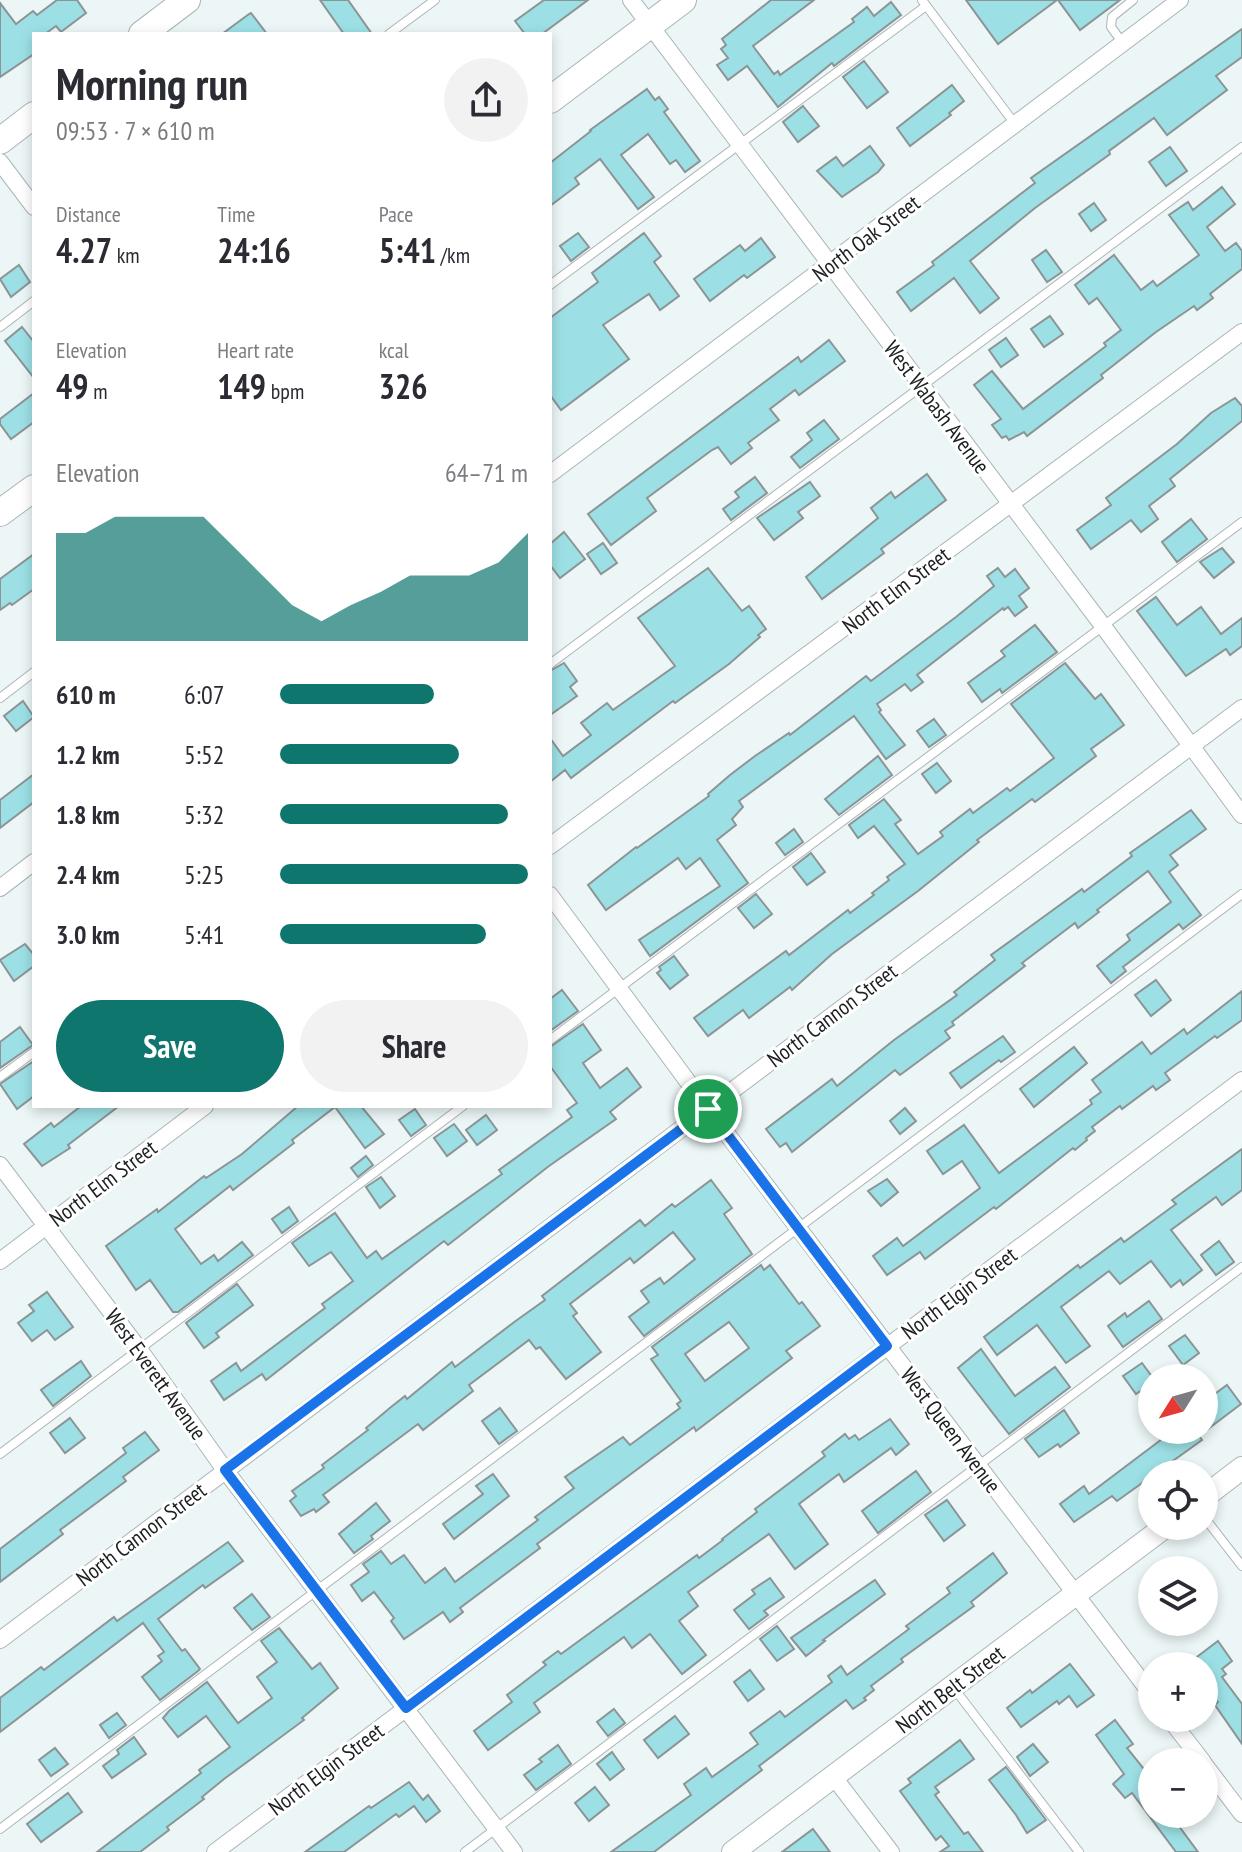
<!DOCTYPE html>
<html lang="en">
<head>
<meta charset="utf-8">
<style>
  body { margin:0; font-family:"PT Sans Narrow",sans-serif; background:#f2f2f3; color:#2b2b33; height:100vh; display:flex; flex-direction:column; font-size:30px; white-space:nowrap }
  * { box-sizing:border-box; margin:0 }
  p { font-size:26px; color:#7c7c81 }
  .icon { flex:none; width:44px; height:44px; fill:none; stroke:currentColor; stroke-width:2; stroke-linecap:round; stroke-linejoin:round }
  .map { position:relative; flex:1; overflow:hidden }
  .panel { position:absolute; left:32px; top:32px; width:520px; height:1076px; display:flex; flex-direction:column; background:#fff; border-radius:0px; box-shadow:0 4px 12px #0003 }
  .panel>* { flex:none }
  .needle { width:52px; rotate:233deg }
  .fabs { position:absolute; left:1138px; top:1364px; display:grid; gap:16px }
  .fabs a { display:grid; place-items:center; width:80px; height:80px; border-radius:50%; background:#fff; box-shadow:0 4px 12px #0003; font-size:40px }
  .pin { position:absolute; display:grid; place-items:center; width:68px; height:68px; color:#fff; margin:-34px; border:4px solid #fff; border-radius:50%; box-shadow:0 2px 8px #0007 }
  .round { display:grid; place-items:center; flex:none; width:84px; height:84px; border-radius:42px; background:#f2f2f3 }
  .head { display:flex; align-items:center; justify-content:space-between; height:136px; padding:0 24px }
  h1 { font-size:44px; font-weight:800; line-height:60px }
  .figures { display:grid; grid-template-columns:repeat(3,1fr); gap:12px; height:136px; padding:8px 24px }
  .figures div { display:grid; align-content:center }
  .figures b { font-size:34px; font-weight:800 }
  .figures small { font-size:22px; font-weight:400 }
  .figures p { font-size:22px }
  .chart { height:224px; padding:16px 24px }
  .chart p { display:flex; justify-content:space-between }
  .chart svg { width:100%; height:144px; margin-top:8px; fill:#0f766e; opacity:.7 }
  .primary-button { display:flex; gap:16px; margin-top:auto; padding:16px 24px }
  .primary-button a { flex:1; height:92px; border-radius:48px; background:#0f766e; color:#fff; font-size:32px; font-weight:800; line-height:92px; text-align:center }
  .primary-button a+a { background:#f2f2f3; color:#2b2b33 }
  ul { padding:0 24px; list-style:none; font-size:26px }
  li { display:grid; grid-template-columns:128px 96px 1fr; align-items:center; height:60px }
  li i { height:20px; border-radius:10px; background:#0f766e }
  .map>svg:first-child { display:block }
</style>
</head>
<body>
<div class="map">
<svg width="1242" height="1852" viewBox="0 0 1242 1852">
  <rect width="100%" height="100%" fill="#ecf6f6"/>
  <g fill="#9ce0e5" stroke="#8c9495" stroke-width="2" fill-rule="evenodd">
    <polygon points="57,0 77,0 86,13 61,32 56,26 45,34 34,34 34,54 0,77 0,3 16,24 33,11 37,15"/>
    <polygon points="320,0 348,0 372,34 344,34"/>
    <polygon points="544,0 588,0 542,34 525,34 515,21"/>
    <polygon points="771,0 814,0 753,46 774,74 778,71 780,75 854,22 852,19 867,7 874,16 891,2 901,15 834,66 832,63 778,107 747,66 728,80 717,65 728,58 721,49 726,45 722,39"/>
    <polygon points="966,0 1057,0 998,44"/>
    <polygon points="1058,0 1120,0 1080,30"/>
    <polygon points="251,13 267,34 222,34 249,14"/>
    <polygon points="1242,29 1242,57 1216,76 1227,90 1167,135 1154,118 1109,151 1110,154 1035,208 970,261 999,298 980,313 954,278 911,311 897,292 934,265 932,262 1035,183 1031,178"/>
    <polygon points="864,61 888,92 867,108 843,77"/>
    <polygon points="952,85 964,101 949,113 951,115 910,146 897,128"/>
    <polygon points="647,89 655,100 659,97 668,109 664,112 700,161 685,172 676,160 670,164 648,134 621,155 654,197 638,209 600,159 575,178 579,184 550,206 550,163 591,131 590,130"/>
    <polygon points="803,106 819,126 798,142 783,122"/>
    <polygon points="870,146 884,165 878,172 842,197 817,171 836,157 843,166"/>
    <polygon points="1170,147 1187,171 1166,186 1149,162"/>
    <polygon points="1222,187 1235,204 1207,227 1225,251 1236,243 1242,251 1242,269 1210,294 1213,298 1197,310 1194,306 1156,332 1101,375 1103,378 1027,436 1024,432 1009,440 1006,436 1002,438 992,425 1001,419 974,385 992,371 1023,409 1106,346 1104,343 1121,330 1097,298 1089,304 1075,285 1114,255 1141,290 1153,281 1157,286 1199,255 1169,215 1188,202 1193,210"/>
    <polygon points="1094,203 1106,220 1091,231 1079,214"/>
    <polygon points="578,233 589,247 571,261 560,246"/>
    <polygon points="644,233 661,256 654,262 679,296 660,310 649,294 603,325 629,359 561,410 550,395 550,318 598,282 592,273"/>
    <polygon points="761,238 775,257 747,278 744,275 710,301 694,279 740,245 745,251"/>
    <polygon points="1046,250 1062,272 1047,282 1032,260"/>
    <polygon points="19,265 30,282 11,297 0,279"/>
    <polygon points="1050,316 1063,334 1044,347 1031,329"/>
    <polygon points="22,327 34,342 34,378 5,341"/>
    <polygon points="1006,338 1018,355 1001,367 989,350"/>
    <polygon points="829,340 845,361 799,395 795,390 770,409 779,420 748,443 752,448 731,464 718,447 712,450 647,498 656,511 611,545 588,514 798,357 801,362"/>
    <polygon points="34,393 34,422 11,439 0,424 0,419"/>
    <polygon points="1235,398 1242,406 1242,421 1170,479 1175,486 1149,506 1158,519 1141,532 1131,520 1091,549 1077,530 1111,505 1106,498 1177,444 1211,413"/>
    <polygon points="824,420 839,439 800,468 791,457 812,440 807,433"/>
    <polygon points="927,474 946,500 881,549 884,553 822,599 806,577 878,518 871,508 891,492 895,498"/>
    <polygon points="755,477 767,493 731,520 723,509 739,497 735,492"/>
    <polygon points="810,482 820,496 798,512 803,518 774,540 757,518"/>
    <polygon points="1191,519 1207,539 1177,562 1162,542"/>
    <polygon points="564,532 585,559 560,578 550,565 550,544"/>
    <polygon points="603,543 617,563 601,574 587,554"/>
    <polygon points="1222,548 1234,562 1214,578 1200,562"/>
    <polygon points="34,554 34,589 12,605 10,603 0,610 0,579"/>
    <polygon points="708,568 742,611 749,606 766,629 758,635 760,637 729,664 675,703 673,701 571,778 565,770 550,782 550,738 563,756 591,735 581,723 607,703 613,710 675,666 638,618"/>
    <polygon points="998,568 1005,577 1015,569 1029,588 1019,596 1027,607 1015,616 1008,607 1004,610 1003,608 917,675 923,682 911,691 905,684 877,704 881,710 879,712 905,745 886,759 854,716 739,801 743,807 732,819 736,825 717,840 748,883 650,956 639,940 720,886 700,858 686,869 678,858 606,910 588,885 636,847 637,848 709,796 708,794 730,775 755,756 789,733 790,735 866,676 871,681 956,617 994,586 987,576"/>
    <polygon points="1156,597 1177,625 1201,607 1221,634 1242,618 1242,646 1230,655 1226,649 1186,676 1137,611"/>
    <polygon points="1035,625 1057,652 1002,693 1000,689 982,702 968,683 1005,656 1001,651"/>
    <polygon points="564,663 577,681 570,687 577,696 550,715 550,671"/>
    <polygon points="1065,663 1095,699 1101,694 1124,725 1091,749 1096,756 1035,802 1032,799 977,840 979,842 918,891 832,954 792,990 790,987 749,1018 743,1010 708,1036 694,1018 786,951 789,955 848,910 850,913 874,895 872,893 889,880 887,877 905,864 874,826 858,838 849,825 884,799 901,820 895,824 918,854 943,836 940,832 970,809 973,813 1007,788 1010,791 1054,758 1011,704"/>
    <polygon points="23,701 34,717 16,731 4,716"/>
    <polygon points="934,719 946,735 929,747 917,731"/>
    <polygon points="878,756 892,775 839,815 825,799"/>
    <polygon points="937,763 951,781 936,793 922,774"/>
    <polygon points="34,774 34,802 0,828 0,800"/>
    <polygon points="1191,810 1206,829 1170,855 1178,865 1169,872 1201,915 1183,929 1179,924 1123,967 1126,971 1111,983 1097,966 1130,940 1127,935 1171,902 1148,871 1097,910 1099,912 1078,928 1075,923 1022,963 1025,966 952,1022 954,1025 945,1031 950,1038 900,1075 895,1070 792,1152 786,1143 780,1147 766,1129 832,1079 837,1086 894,1040 957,995 954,992 995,960 991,955 1082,889 1084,892 1132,856 1130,853"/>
    <polygon points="794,829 803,842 785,855 776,843"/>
    <polygon points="811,853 825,872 807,885 793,867"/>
    <polygon points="756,894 772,914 754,928 738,908"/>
    <polygon points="25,944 34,955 34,966 14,981 0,960"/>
    <polygon points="674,956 688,975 670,989 657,973 661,970 659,967"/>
    <polygon points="1156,980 1171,1000 1151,1016 1135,995"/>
    <polygon points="562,990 578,1011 550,1031 550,999"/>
    <polygon points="1242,991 1242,1020 1217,1038 1215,1036 1165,1073 1170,1080 1156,1090 1153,1086 1122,1109 1120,1106 1092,1127 1095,1131 1086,1138 1087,1140 1075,1150 1073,1148 996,1209 994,1207 925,1259 920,1252 887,1275 873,1256 897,1238 903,1246 980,1188 962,1161 943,1174 927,1151 964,1125 999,1173 1092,1104 1090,1100 1101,1092 1092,1080 1142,1042 1151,1054 1184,1029 1187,1034"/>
    <polygon points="583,1024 601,1050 583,1063 600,1088 627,1068 641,1087 610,1112 616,1119 549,1166 448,1245 444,1241 266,1380 262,1374 224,1400 211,1381 236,1363 241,1371 325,1308 322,1304 353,1281 331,1252 309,1266 292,1243 335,1213 367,1258 376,1251 382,1259 502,1174 499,1170 572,1117 567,1110 577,1103 550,1066 550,1047"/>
    <polygon points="20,1027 33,1045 0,1068 0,1042"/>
    <polygon points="1003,1036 1015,1052 1001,1062 999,1060 961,1088 950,1073"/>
    <polygon points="1074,1047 1087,1063 1034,1107 1020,1089"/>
    <polygon points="34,1061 34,1096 17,1109 0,1084"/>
    <polygon points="81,1106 119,1106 68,1145 70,1148 42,1166 24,1144 51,1123 54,1127"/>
    <polygon points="298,1106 361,1106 384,1134 365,1148 335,1107 292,1140 294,1143 233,1190 230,1186 175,1229 201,1264 214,1255 218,1261 242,1242 253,1255 178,1312 173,1312 150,1280 136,1290 106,1246 157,1209 158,1212 204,1176 206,1178 242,1154"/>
    <polygon points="905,1108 916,1121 900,1134 890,1121"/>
    <polygon points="415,1109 426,1125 411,1136 399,1120"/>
    <polygon points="486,1115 497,1130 477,1145 466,1130"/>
    <polygon points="454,1124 467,1141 447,1156 434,1138"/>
    <polygon points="1242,1149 1242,1190 1222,1205 1216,1197 1171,1230 1202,1270 1183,1285 1180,1280 1171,1287 1151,1261 1120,1284 1109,1271 1061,1307 1090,1346 1066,1363 1037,1325 997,1355 984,1337 1078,1265 1080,1268 1121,1238 1124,1242 1176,1204 1172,1200"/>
    <polygon points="366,1156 373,1165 358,1177 351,1168"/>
    <polygon points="381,1177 395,1196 380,1208 366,1187"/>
    <polygon points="887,1179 898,1192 881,1206 868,1191"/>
    <polygon points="711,1180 732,1208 724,1214 752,1254 644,1336 629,1317 649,1302 641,1291 660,1278 664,1284 695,1259 673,1232 634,1263 630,1258 570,1304 577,1313 573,1316 601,1352 566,1379 540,1347 536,1349 529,1340 469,1385 473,1391 423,1430 418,1424 323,1495 329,1502 316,1512 314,1509 301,1516 290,1501 296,1496 292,1491 324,1468 322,1465 368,1430 366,1428 391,1407 405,1396 407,1399 452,1362 455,1367 517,1320 545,1300 542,1296 640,1220 645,1226 672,1204 675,1207"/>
    <polygon points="289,1207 298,1221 282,1233 272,1219"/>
    <polygon points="1219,1241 1234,1262 1216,1275 1201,1255"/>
    <path d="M761,1265L764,1270L770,1265L799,1304L802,1302L820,1326L786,1351L792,1358L696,1431L694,1427L537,1544L540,1548L460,1608L463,1612L450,1622L443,1612L404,1639L391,1621L394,1618L374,1592L362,1601L351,1585L369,1572L363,1564L381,1551L391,1564L404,1555L425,1583L445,1568L455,1582L538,1520L535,1517L574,1488L565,1477L623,1437L630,1445L680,1408L677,1404L681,1401L651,1359L658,1355L652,1347ZM729,1322L749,1348L705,1381L685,1354Z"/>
    <polygon points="237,1284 253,1305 216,1333 219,1337 204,1348 186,1323"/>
    <polygon points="47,1292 73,1327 55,1340 47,1330 32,1341 18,1323 34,1311 29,1305"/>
    <polygon points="1149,1301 1162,1319 1123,1347 1108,1326 1125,1313 1127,1317"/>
    <polygon points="1185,1335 1199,1353 1183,1365 1169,1346"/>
    <polygon points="981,1349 1015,1396 1055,1367 1070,1387 1009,1434 958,1368"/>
    <polygon points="81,1361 91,1376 53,1406 41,1390"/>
    <polygon points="1142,1363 1153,1378 1152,1383 1136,1394 1123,1376"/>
    <polygon points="1227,1385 1241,1404 1204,1432 1204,1402"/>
    <polygon points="500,1408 517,1431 499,1444 482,1421"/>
    <polygon points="1064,1410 1079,1433 1060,1447 1058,1444 1039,1457 1025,1439"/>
    <polygon points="70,1418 85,1438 65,1453 50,1433"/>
    <polygon points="890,1419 909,1444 896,1455 891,1448 844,1482 839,1474 799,1504 828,1544 795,1569 769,1534 688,1592 698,1606 679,1621 706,1655 682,1674 650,1634 632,1648 624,1637 534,1703 540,1712 488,1750 474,1731 512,1702 507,1695 546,1665 543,1662 558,1651 561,1654 697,1555 699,1558 723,1540 722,1539 757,1512 755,1509 825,1456 822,1452 845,1434 849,1439 855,1435 859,1440"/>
    <polygon points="1174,1430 1195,1430 1202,1440 1117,1501 1112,1496 1074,1522 1060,1504 1084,1486 1089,1494"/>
    <polygon points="145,1432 159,1450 123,1477 126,1481 60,1530 63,1534 0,1582 0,1549 126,1453 123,1448"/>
    <polygon points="916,1471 931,1492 878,1533 862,1511"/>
    <polygon points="493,1474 509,1496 454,1539 443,1524 483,1494 476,1486"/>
    <polygon points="947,1500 965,1525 944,1541 925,1515"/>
    <polygon points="376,1503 390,1521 371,1536 373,1539 354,1553 339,1534"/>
    <polygon points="228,1542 243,1561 205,1588 203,1585 158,1619 182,1651 185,1649 200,1669 198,1671 160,1700 142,1677 162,1661 158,1656 164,1652 143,1623 0,1732 0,1698 41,1667 44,1670 114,1617 117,1621"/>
    <polygon points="993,1553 1007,1573 971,1602 974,1606 901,1659 903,1662 871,1686 874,1690 864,1698 866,1700 853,1709 846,1700 759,1766 762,1770 654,1852 611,1852 691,1795 684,1784 706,1768 712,1777 758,1744 750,1733 780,1711 785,1717 832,1682 828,1676 841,1666 847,1675 909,1629 906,1626 950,1593 947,1588"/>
    <polygon points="770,1578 784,1597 764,1611 768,1615 749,1629 734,1610 755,1594 752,1590"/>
    <polygon points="875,1580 885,1594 823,1640 825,1641 806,1656 791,1638"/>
    <polygon points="252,1594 270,1617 252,1630 234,1608"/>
    <polygon points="777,1626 794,1649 777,1661 760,1639"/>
    <polygon points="279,1628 312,1669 320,1663 338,1688 302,1718 304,1720 224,1779 202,1797 204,1799 167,1827 169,1830 140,1852 97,1852 201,1773 199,1770 230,1747 206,1716 178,1737 163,1718 169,1711 207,1682 238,1723 272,1698 257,1677 277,1662 261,1641"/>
    <polygon points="1218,1641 1232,1661 1222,1669 1226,1674 1222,1677 1242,1704 1242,1744 1215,1705 1218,1702 1207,1687 1204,1690 1204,1666 1185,1666"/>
    <polygon points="1070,1664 1094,1695 1077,1707 1069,1696 1059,1704 1057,1701 1021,1727 1007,1708 1030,1690 1032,1693"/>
    <polygon points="750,1670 764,1689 748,1701 734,1682"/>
    <polygon points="614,1709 625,1723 608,1736 597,1722"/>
    <polygon points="117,1713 126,1725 109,1738 100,1725"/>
    <polygon points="675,1716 689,1734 658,1758 644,1740"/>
    <polygon points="1115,1720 1133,1744 1127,1748 1152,1779 1152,1814 1170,1814 1198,1852 1176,1852 1132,1793 1125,1798 1113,1784 1124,1774 1096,1735"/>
    <polygon points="134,1737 146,1754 112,1778 103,1766 119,1754 117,1750"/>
    <polygon points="960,1740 974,1759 935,1787 939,1792 935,1795 964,1834 968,1832 983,1852 940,1852 949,1846 941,1836 936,1840 900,1791 911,1783 908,1779"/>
    <polygon points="1033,1744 1048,1762 1030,1776 1017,1757"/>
    <polygon points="558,1745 571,1764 536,1790 524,1775 542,1762 539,1759"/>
    <polygon points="55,1748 68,1764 51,1776 39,1760"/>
    <polygon points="612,1752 624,1769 610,1780 597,1764"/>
    <polygon points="1006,1767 1046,1820 1027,1833 1016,1815 989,1780"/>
    <polygon points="409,1782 423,1800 428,1795 440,1811 426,1822 414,1806 399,1817 396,1814 344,1852 305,1852 369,1806 371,1808"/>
    <polygon points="595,1787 609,1805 589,1821 575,1803"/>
    <polygon points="68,1793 82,1812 41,1842 27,1824"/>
    <polygon points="813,1829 830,1852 782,1852"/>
  </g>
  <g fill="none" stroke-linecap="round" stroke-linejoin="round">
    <g stroke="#acb5b6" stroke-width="10">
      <g id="service">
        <polyline points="922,0 1015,124"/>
        <polyline points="389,34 435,0"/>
        <polyline points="1122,42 1111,27 1112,17 1133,0"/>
        <polyline points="550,285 926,6"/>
        <polyline points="0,327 34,301"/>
        <polyline points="550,664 1242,147"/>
        <polyline points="0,698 34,672"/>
        <polyline points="550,1040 1242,522"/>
        <polyline points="0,1077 34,1052"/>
        <polyline points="0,1454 463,1106"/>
        <polyline points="1204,1517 1242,1566"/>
        <polyline points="953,1687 1079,1852"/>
        <polyline points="0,1829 1242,894"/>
        <polyline points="465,1852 1242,1267"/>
      </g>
    </g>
    <g stroke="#acb5b6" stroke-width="18">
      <g id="minor">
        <polyline points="631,0 1103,626 1242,815"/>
        <polyline points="0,162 34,207"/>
        <polyline points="550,474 1180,0"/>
        <polyline points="550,846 1242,332"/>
        <polyline points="0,888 34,862"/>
        <polyline points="550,895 708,1109 1152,1695"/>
        <polyline points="0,1165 139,1349 225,1470 514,1852"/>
        <polyline points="0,1261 205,1106"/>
        <polyline points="0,1640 1242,708"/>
        <polyline points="1169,1718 1203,1762"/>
        <polyline points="1204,1764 1242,1814"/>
        <polyline points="833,1776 891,1852"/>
        <polyline points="215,1852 1242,1080"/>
      </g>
    </g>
    <g stroke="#acb5b6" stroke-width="24">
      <g id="tertiary">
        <polyline points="1204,1497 1242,1468"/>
        <polyline points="733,1852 1166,1526"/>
      </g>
    </g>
    <g stroke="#acb5b6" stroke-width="28">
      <g id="primary">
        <polyline points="142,34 187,0"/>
        <polyline points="550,100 683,0"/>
        <polyline points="0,141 34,115"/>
        <polyline points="0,513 34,488"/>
      </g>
    </g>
    <use href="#service" stroke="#fff" stroke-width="8"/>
    <use href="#minor" stroke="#fff" stroke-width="16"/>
    <use href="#tertiary" stroke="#fff" stroke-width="22"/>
    <use href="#primary" stroke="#fff" stroke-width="26"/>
  </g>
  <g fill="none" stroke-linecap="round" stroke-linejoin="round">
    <g stroke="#fff" stroke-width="16">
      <polygon id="route" points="708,1109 887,1346 406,1708 225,1470"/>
    </g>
    <use href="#route" stroke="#1a73e8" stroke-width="10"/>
  </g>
  <g text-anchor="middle" stroke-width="6" stroke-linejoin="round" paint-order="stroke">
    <g font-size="22" fill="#1c1f20" stroke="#fff">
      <text transform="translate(866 238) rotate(-37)" y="8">North Oak Street</text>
      <text transform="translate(937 407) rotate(53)" y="8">West Wabash Avenue</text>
      <text transform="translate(896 590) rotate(-37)" y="8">North Elm Street</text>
      <text transform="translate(832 1015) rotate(-37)" y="8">North Cannon Street</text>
      <text transform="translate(103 1183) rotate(-37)" y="8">North Elm Street</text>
      <text transform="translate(959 1293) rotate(-37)" y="8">North Elgin Street</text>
      <text transform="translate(156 1374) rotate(54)" y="8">West Everett Avenue</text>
      <text transform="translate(951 1430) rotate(53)" y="8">West Queen Avenue</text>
      <text transform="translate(141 1534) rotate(-37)" y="8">North Cannon Street</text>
      <text transform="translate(950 1689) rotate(-37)" y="8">North Belt Street</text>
      <text transform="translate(326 1769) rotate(-37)" y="8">North Elgin Street</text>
    </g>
  </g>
</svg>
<div class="fabs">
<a><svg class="needle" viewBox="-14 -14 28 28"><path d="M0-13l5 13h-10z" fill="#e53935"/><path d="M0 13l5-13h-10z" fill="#7c7c81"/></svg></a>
<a><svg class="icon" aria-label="locate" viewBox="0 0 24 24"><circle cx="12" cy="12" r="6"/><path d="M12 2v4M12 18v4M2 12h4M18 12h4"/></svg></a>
<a><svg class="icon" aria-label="layers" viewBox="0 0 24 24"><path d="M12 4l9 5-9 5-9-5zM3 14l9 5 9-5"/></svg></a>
<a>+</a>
<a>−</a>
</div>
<div class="pin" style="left:708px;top:1109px;background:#1e9e55"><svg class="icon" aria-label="arrive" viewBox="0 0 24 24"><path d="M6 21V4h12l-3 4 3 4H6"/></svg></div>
<section class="panel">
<div class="head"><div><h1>Morning run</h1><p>09:53 · 7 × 610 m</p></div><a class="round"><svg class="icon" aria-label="share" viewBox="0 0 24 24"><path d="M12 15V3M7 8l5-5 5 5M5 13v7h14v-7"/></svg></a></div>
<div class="figures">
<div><p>Distance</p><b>4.27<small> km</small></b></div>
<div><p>Time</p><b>24:16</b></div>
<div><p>Pace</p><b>5:41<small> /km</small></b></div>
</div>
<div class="figures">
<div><p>Elevation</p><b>49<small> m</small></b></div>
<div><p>Heart rate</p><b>149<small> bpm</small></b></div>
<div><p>kcal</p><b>326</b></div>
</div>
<div class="chart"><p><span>Elevation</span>64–71 m</p>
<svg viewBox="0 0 160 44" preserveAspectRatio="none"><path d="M0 44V11L10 11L20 6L30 6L40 6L50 6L60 15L70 24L80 33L90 38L100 33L110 29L120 24L130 24L140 24L150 20L160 11V44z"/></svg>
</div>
<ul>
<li><b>610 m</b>6:07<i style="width:62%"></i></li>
<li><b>1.2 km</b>5:52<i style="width:72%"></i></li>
<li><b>1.8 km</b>5:32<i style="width:92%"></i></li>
<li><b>2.4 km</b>5:25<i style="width:100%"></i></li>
<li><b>3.0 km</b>5:41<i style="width:83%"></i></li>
</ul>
<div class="primary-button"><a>Save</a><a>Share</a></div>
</section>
</div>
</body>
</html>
